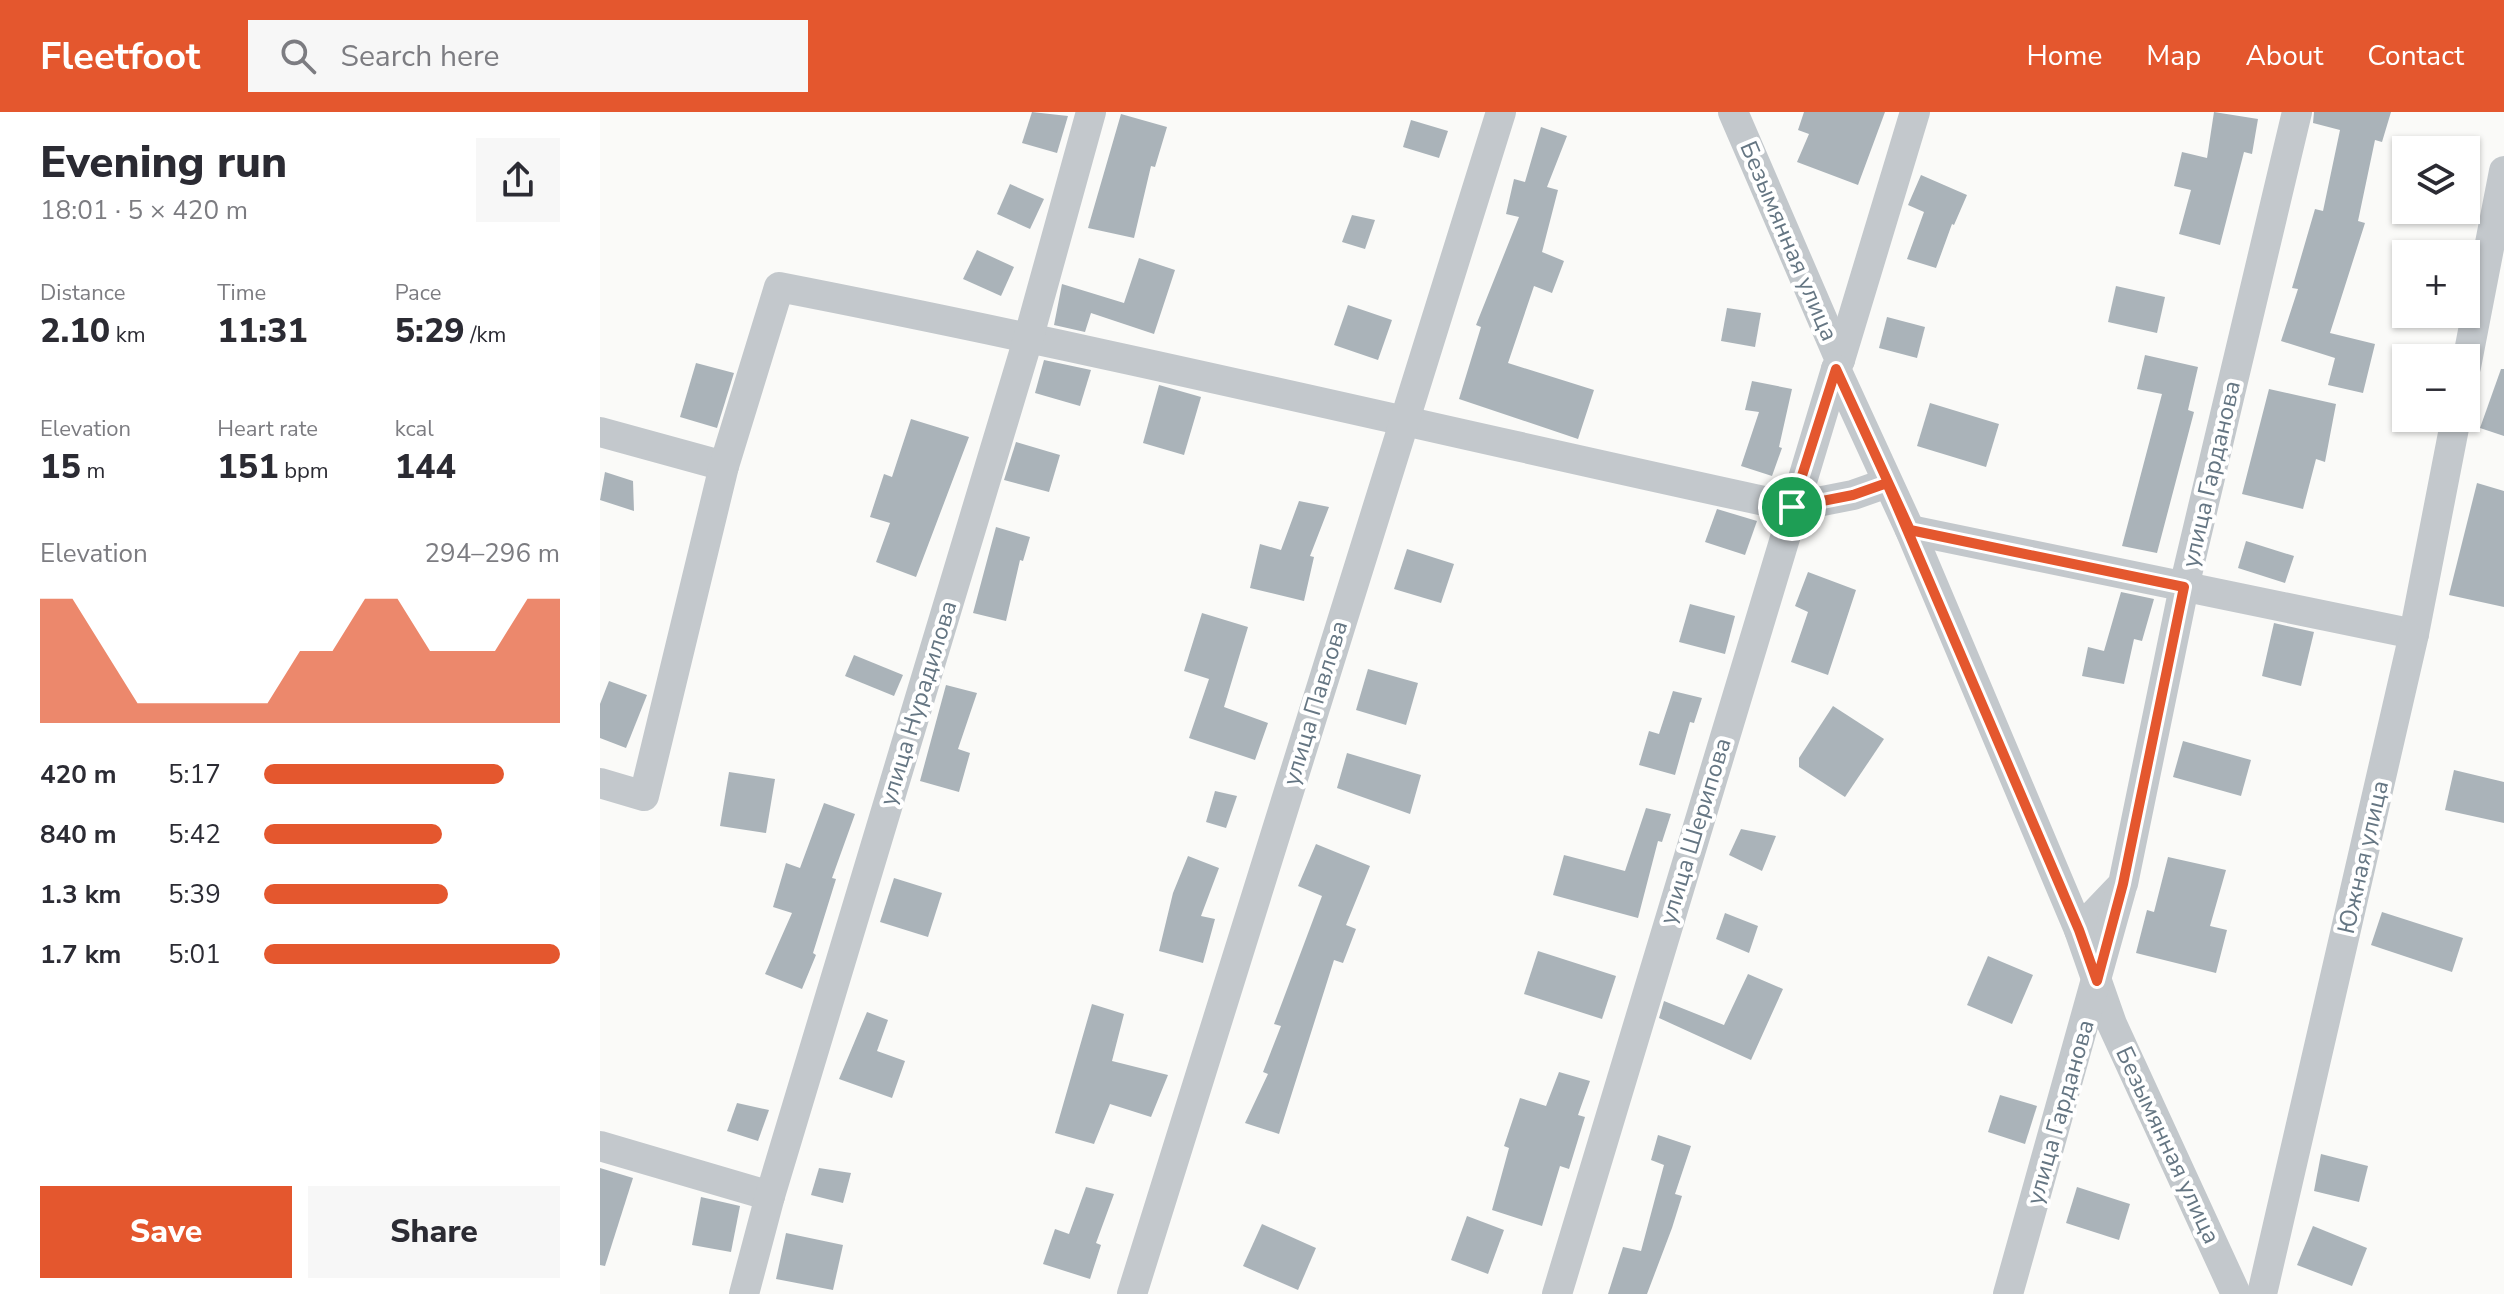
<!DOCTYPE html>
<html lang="en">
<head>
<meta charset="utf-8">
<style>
  body { margin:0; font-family:"Nunito Sans",sans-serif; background:#f7f7f7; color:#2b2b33; height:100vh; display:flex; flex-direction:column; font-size:30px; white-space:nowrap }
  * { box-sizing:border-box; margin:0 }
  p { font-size:26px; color:#7c7c81 }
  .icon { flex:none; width:44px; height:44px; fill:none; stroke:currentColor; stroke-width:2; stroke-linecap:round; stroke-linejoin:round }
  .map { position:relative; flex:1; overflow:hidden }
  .details { display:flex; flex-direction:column; background:#fff; width:600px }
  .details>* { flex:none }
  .fabs { position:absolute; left:1792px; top:24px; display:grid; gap:16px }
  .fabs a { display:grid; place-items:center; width:88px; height:88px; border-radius:0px; background:#fff; box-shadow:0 2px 6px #0004; font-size:40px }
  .pin { position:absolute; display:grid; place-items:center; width:68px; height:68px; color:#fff; margin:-34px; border:4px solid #fff; border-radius:50%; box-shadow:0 2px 8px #0007 }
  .round { display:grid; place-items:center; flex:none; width:84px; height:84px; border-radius:0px; background:#f7f7f7 }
  .head { display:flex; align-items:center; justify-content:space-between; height:136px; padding:0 40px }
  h1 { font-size:44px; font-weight:800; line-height:60px }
  .metrics { display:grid; grid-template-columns:repeat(3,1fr); gap:12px; height:136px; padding:8px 40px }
  .metrics div { display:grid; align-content:center }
  .metrics b { font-size:34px; font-weight:800 }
  .metrics small { font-size:22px; font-weight:400 }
  .metrics p { font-size:22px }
  .chart { height:224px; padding:16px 40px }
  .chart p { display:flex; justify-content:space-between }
  .chart svg { width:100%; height:144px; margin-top:8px; fill:#e4572e; opacity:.7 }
  .cta { display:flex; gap:16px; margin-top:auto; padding:16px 40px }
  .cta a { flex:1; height:92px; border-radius:0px; background:#e4572e; color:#fff; font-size:32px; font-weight:800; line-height:92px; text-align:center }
  .cta a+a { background:#f7f7f7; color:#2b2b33 }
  ul { padding:0 40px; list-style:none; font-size:26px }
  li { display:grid; grid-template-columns:128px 96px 1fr; align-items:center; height:60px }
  li i { height:20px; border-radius:10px; background:#e4572e }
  header { display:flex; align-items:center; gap:48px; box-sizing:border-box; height:112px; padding:0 40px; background:#e4572e; color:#fff }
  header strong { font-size:38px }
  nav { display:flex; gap:44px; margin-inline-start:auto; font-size:28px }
  .search { width:560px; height:72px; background:#f7f7f7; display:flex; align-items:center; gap:20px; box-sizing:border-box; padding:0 28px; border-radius:0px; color:#7c7c81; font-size:30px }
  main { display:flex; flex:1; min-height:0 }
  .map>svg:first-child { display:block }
</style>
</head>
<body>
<header>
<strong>Fleetfoot</strong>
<div class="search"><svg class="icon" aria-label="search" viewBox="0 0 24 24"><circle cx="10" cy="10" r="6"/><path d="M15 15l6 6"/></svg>Search here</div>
<nav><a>Home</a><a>Map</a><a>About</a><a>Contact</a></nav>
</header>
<main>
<section class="details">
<div class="head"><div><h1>Evening run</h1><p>18:01 · 5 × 420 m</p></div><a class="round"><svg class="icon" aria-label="share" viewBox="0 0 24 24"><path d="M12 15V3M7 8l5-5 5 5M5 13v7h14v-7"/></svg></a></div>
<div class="metrics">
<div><p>Distance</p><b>2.10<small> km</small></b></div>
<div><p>Time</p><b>11:31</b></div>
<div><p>Pace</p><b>5:29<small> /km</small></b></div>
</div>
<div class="metrics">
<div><p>Elevation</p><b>15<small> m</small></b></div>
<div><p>Heart rate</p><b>151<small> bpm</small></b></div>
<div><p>kcal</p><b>144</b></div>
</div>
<div class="chart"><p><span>Elevation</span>294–296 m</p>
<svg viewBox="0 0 160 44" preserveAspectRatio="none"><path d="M0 44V6L10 6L20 22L30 38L40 38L50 38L60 38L70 38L80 22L90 22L100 6L110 6L120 22L130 22L140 22L150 6L160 6V44z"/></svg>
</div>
<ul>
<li><b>420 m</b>5:17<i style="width:81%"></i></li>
<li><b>840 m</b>5:42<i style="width:60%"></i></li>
<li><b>1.3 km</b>5:39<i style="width:62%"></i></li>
<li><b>1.7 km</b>5:01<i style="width:100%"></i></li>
</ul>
<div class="cta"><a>Save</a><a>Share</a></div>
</section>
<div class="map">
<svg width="1904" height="1182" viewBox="0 0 1904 1182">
  <rect width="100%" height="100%" fill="#fafaf8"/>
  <g fill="#aab3b9">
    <polygon points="432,0 468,4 457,41 422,31"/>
    <polygon points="1204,0 1285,0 1258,73 1197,50 1209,22 1198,18"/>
    <polygon points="1614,0 1658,7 1652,42 1644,40 1620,133 1579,122 1591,78 1574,74 1582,40 1607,46"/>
    <polygon points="1714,0 1791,0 1782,30 1775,28 1758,109 1765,111 1730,221 1775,232 1763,281 1728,273 1735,246 1681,229 1698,177 1692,176 1715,97 1723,99 1740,18 1713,11"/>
    <polygon points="521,2 567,15 555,55 551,54 534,126 488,116"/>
    <polygon points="811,8 848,19 839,46 803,35"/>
    <polygon points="941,15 967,24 947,75 958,78 942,140 964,149 952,181 934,174 908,251 994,278 978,327 859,287 881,215 876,213 919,105 906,102 914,67 925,70"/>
    <polygon points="1321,63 1367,83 1354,113 1352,112 1336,156 1307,147 1324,100 1308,93"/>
    <polygon points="410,72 444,87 430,117 397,102"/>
    <polygon points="752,103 775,108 765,137 742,130"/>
    <polygon points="377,138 414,155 401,184 363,167"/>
    <polygon points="539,146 575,158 554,222 491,201 485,220 454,213 462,172 524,191"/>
    <polygon points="1516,174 1565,185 1557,221 1508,210"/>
    <polygon points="748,193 792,208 778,248 734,233"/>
    <polygon points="1127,196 1161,201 1155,235 1121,229"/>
    <polygon points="1287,205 1325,215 1317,246 1279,236"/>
    <polygon points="1545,243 1598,255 1588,298 1594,300 1557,441 1522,434 1562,282 1537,277"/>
    <polygon points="444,248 491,258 480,294 435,281"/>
    <polygon points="96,251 134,261 117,316 80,305"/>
    <polygon points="1901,257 1904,257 1904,324 1880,316"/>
    <polygon points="1152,269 1192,277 1179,335 1182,336 1172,364 1141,354 1159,300 1145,298"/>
    <polygon points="559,273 601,285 584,343 543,331"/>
    <polygon points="1669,277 1736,292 1725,350 1716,347 1703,397 1642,382"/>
    <polygon points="1330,291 1399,312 1386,355 1317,334"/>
    <polygon points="311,307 369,325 316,465 276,450 290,411 270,405 284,362 292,365"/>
    <polygon points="416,330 460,343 449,380 404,368"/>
    <polygon points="5,360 33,369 34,399 0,388"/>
    <polygon points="1877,371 1904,379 1904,495 1849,483"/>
    <polygon points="699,389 729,395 710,444 714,445 704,489 650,476 660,432 681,438"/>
    <polygon points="1117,397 1157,409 1145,443 1105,430"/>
    <polygon points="396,415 430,425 423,449 420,448 406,509 373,501"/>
    <polygon points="1646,429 1694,444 1685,471 1638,456"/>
    <polygon points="807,437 854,452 841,491 794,477"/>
    <polygon points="1208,460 1256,478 1228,563 1191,550 1208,500 1195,494"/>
    <polygon points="1521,480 1554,487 1542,529 1534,527 1524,572 1482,564 1488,535 1504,539"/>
    <polygon points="1090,492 1135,504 1125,542 1079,530"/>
    <polygon points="602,501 648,515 624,595 668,611 655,648 589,626 609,567 584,559"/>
    <polygon points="1674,511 1714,520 1701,574 1662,564"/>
    <polygon points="254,543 303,563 294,584 245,564"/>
    <polygon points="768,557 818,571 806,613 756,598"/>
    <polygon points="9,569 47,583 26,636 0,626 0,592"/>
    <polygon points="346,573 377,581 358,637 370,641 359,680 320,669"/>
    <polygon points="1073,579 1102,586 1094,611 1090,610 1075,663 1039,653 1049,619 1059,622"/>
    <polygon points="1233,594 1284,627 1245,685 1199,655 1199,646"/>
    <polygon points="1583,629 1651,648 1641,684 1573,665"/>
    <polygon points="747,641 821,663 810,702 737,676"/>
    <polygon points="1854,658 1904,670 1904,711 1845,698"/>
    <polygon points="129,660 175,667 166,721 120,714"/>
    <polygon points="615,679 637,684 626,716 606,710"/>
    <polygon points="224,691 255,702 232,766 236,767 213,841 216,843 202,877 165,862 192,801 173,795 186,751 200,756"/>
    <polygon points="1046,696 1071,702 1062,730 1058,729 1038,806 953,783 964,743 1025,759"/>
    <polygon points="1141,717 1176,724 1162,759 1129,743"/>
    <polygon points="716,732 770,754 746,813 756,817 743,851 734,848 679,1022 645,1011 668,962 663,960 681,914 674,912 722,784 698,774"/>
    <polygon points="588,744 619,756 601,804 615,807 603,851 559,839 573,781"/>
    <polygon points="1568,745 1626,758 1610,814 1627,818 1616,861 1536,841 1547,798 1554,800"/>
    <polygon points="294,766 342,781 328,825 280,810"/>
    <polygon points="1782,800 1863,826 1852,860 1771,833"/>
    <polygon points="1125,801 1158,814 1149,841 1116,827"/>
    <polygon points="938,839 1016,864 1002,907 924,882"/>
    <polygon points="1388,844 1433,863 1412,912 1367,893"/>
    <polygon points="1148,862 1183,877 1151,948 1059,906 1064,889 1124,913"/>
    <polygon points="492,892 524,902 512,949 568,963 551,1005 510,992 494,1032 455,1021"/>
    <polygon points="267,900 288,908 277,939 305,949 292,986 239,967"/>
    <polygon points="959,960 990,969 978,1003 985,1005 969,1057 960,1054 942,1114 892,1098 909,1036 904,1034 920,986 946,994"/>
    <polygon points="1400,983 1437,994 1425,1032 1388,1020"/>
    <polygon points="137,991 169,998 158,1029 127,1019"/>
    <polygon points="1058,1023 1091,1034 1075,1082 1082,1084 1072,1116 1047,1182 1008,1182 1023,1135 1041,1139 1064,1053 1051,1048"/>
    <polygon points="1721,1042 1768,1054 1759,1090 1714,1079"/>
    <polygon points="0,1056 33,1066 5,1154 0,1153"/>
    <polygon points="219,1056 251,1061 243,1091 211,1083"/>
    <polygon points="486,1075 514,1082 496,1131 501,1133 490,1167 443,1152 455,1117 469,1122"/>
    <polygon points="1477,1075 1530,1092 1519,1128 1466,1111"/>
    <polygon points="101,1085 140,1094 131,1140 92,1133"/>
    <polygon points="867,1104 904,1118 888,1162 851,1148"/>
    <polygon points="662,1112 716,1136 698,1178 643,1154"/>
    <polygon points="1713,1114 1767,1136 1752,1174 1697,1153"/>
    <polygon points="186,1121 243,1133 233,1178 176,1167"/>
  </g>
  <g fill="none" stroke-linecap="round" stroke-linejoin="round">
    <g stroke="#c3c8cc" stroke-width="30">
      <polyline points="1133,0 1240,248 1236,257 1310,418 1479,818 1512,912 1636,1182"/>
      <polyline points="1240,248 1315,0"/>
      <polyline points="1866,255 1904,59"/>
      <polyline points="0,320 124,354"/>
      <polyline points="1310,418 1814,522"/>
      <path d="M0,671L44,684L124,354L179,175C518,241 854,322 1192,395L1253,383L1287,371"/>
      <polyline points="1479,818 1523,772 1584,475 1697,0"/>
      <polyline points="0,1034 170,1084"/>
      <polyline points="144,1182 170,1084 429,224 491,0"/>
      <polyline points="532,1182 901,0"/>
      <polyline points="957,1182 1236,257"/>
      <polyline points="1408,1182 1521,778"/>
      <polyline points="1662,1182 1814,522 1856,306"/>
    </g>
  </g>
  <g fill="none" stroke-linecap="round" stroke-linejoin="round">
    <g stroke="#fff" stroke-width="16">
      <polyline id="route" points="1192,395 1253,383 1287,371 1479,818 1497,869 1523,772 1584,475 1310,418 1236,257 1192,395"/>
    </g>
    <use href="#route" stroke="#e4572e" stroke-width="10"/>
  </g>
  <g text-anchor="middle" stroke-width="8" stroke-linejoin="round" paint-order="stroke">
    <g font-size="24" fill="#657683" stroke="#fff">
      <text transform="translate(1189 129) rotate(67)" y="8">Безымянная улица</text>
      <text transform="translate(1611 362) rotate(-77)" y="8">улица Гарданова</text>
      <text transform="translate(318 591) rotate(-73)" y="8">улица Нурадилова</text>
      <text transform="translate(715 591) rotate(-73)" y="8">улица Павлова</text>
      <text transform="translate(1095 719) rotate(-73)" y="8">улица Шерипова</text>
      <text transform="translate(1763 745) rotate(-77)" y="8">Южная улица</text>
      <text transform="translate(1460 1000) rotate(-74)" y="8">улица Гарданова</text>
      <text transform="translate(1568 1033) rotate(65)" y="8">Безымянная улица</text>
    </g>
  </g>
</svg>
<div class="fabs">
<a><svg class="icon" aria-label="layers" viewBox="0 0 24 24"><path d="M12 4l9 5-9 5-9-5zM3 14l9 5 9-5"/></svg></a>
<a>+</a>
<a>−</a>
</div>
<div class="pin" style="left:1192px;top:395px;background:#1e9e55"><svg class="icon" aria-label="arrive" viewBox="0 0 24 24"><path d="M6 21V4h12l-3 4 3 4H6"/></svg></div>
</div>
</main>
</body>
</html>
